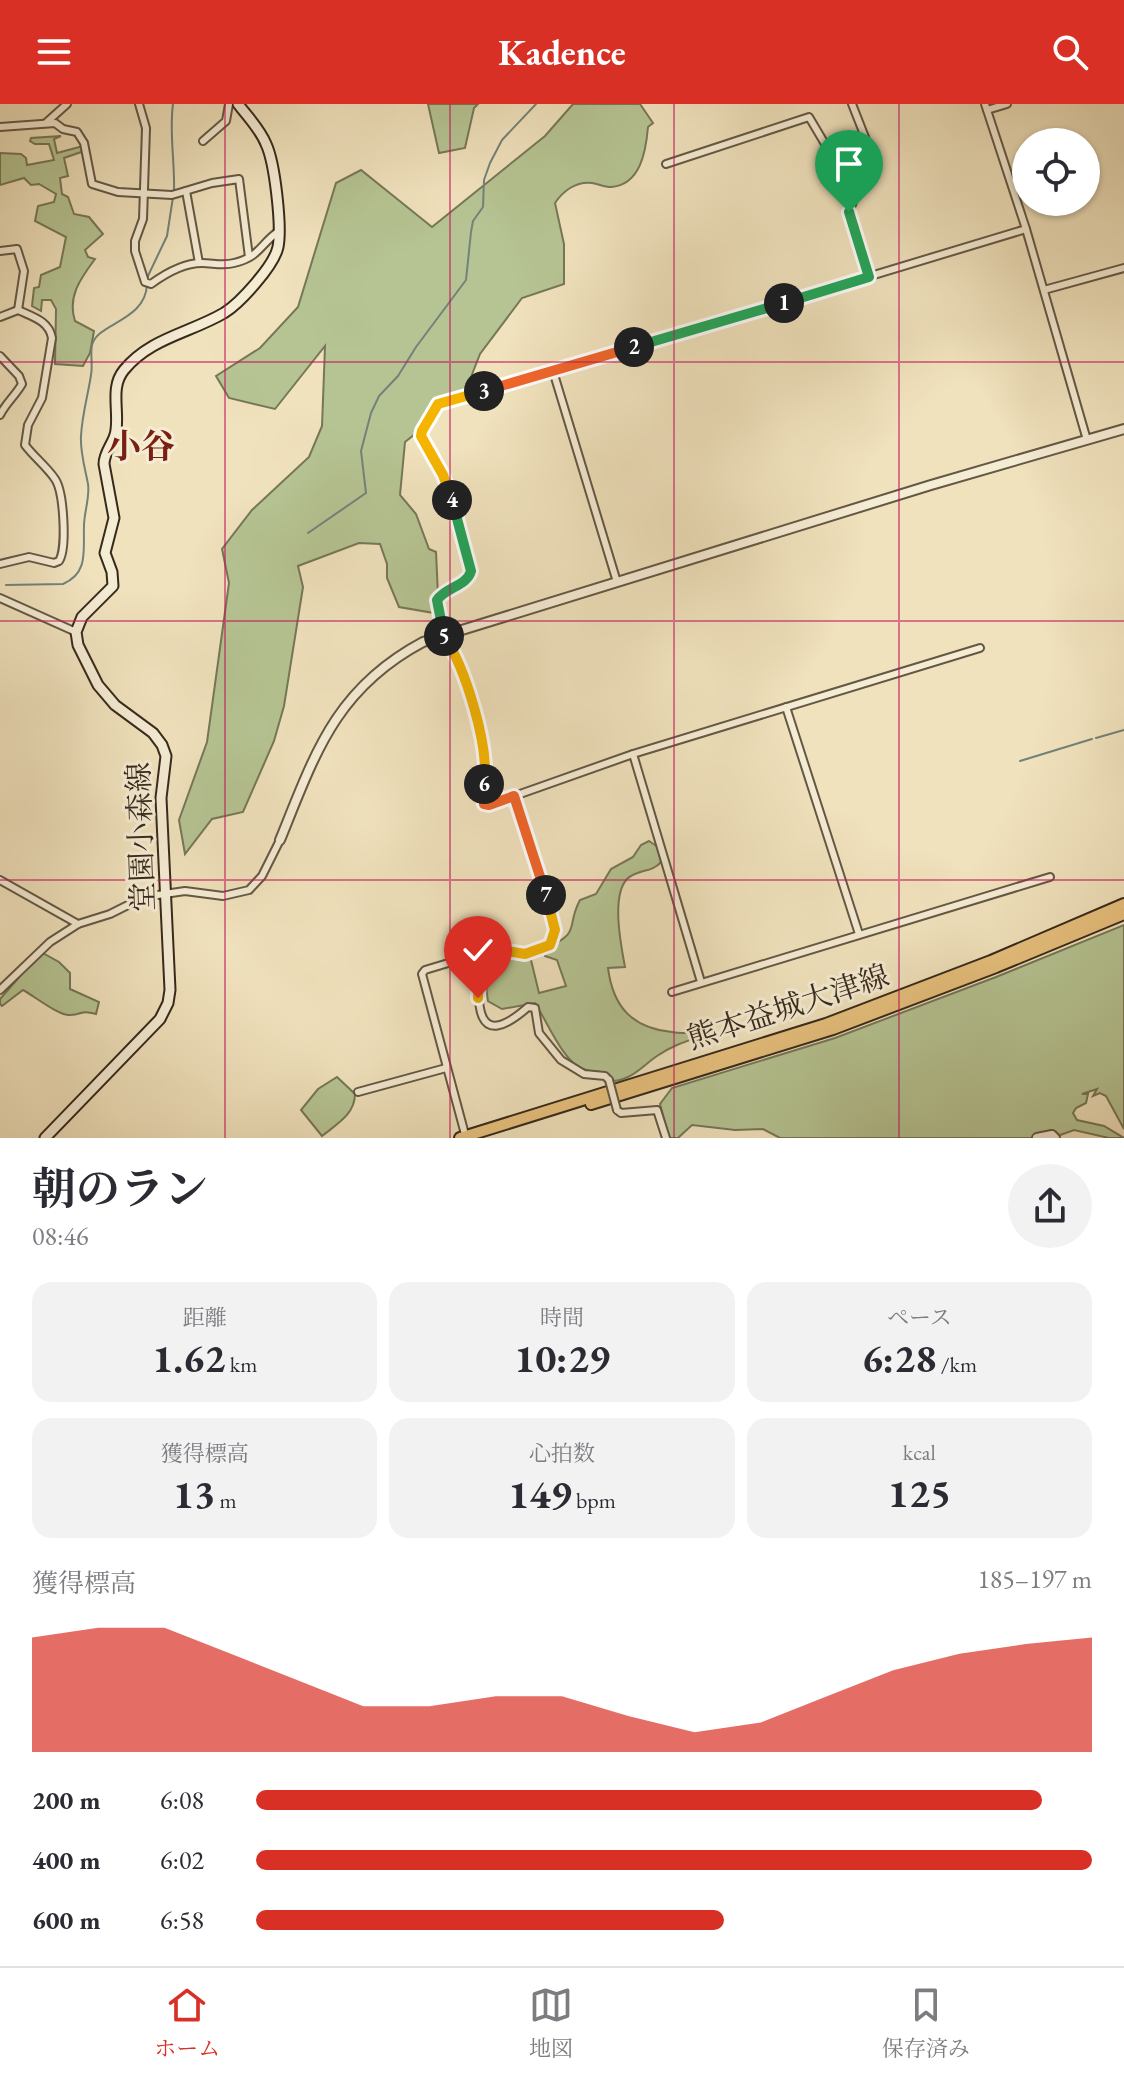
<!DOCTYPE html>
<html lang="ja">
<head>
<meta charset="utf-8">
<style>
  body { margin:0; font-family:"EB Garamond","Noto Serif JP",serif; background:#f2f2f3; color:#2b2b33; height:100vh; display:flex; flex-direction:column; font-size:30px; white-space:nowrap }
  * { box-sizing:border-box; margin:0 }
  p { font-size:26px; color:#7c7c81 }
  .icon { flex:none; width:44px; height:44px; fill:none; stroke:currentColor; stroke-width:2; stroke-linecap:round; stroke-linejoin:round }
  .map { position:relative; height:1034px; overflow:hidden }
  .drawer { display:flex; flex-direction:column; background:#fff; flex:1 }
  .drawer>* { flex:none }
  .tools { position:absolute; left:1012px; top:24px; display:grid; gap:16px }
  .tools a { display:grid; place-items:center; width:88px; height:88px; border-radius:50%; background:#fff; box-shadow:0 2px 6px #0004; font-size:40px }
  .pin { position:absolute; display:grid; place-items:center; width:68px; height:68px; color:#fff; margin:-82px -34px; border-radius:50% 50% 50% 0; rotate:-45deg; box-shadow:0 0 8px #0007 }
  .pin .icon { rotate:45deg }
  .km { position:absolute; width:40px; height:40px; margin:-20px; border-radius:50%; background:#222; color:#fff; font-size:22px; line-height:40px; text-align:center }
  .round { display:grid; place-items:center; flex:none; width:84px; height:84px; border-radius:42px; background:#f2f2f3 }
  .overview { display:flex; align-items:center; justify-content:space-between; height:136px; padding:0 32px }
  h1 { font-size:44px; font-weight:700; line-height:60px }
  .metrics { display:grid; grid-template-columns:repeat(3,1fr); gap:12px; height:136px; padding:8px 32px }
  .metrics div { display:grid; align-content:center; border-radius:20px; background:#f2f2f3; text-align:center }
  .metrics b { font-size:40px; font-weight:700 }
  .metrics small { font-size:22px; font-weight:400 }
  .metrics p { font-size:22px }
  .chart { height:224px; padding:16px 32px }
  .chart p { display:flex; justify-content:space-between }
  .chart svg { width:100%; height:144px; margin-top:8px; fill:#d93025; opacity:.7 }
  ul { padding:0 32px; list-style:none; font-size:26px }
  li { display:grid; grid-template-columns:128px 96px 1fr; align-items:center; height:60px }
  li i { height:20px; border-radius:10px; background:#d93025 }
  header { display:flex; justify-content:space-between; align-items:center; height:104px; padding:0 32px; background:#d93025; color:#fff; font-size:36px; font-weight:700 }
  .dock { display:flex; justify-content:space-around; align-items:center; height:112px; border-top:2px solid #e1e1e2; background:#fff; font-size:22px; color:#7c7c81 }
  .dock a { display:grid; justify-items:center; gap:4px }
  .dock .selected { color:#d93025 }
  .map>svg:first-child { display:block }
</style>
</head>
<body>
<header><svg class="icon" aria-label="menu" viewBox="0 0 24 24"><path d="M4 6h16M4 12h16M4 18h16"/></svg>Kadence<svg class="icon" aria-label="search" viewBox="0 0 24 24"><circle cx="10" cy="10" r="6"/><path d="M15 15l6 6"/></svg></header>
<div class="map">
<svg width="1124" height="1034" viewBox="0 0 1124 1034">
  <rect width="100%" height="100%" fill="#f0e2bd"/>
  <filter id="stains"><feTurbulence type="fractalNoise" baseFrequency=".0025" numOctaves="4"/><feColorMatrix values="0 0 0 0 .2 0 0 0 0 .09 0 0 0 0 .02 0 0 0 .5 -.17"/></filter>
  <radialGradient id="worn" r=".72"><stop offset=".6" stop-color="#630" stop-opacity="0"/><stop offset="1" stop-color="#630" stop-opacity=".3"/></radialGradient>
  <g fill="#b6c493" stroke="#767758" stroke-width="2">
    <polygon points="428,0 478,0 474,4 465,44 439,49"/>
    <path d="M573,0H640L653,19L648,23C646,46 641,81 611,83C604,83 599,80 592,79C576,77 563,87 555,99L564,140V180L522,194L480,250L464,291L437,297L420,326L405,338L400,391L416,410L429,445L436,448L438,491L434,509L399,503L387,474V460L380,440L359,439L298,462L303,483L284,602L274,637L243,708L212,715L185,750L179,716L207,638L229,479L222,445L252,406L309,353L322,322L325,242L275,305L229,294L216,272L260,244L298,203L336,79L361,66L432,123L545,32Z"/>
    <path d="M61,32L54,35L57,49L83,42L84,47L64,54L68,72L60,74L62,90L68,93L74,110L89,113L103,130L85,146L88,153L95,155C81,174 67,192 75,217L94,227L90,249L83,262L55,260L56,205L51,196H42L41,207L32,202L34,184L39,183L41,171L60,163L66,133L35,117L38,102L54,98L56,90L39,80L31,81L24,74L0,81V49L21,50L26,54L27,61L54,56L49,40H35L30,37L31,34Z"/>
    <path d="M649,737L658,743L661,758C652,769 637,765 627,775C611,792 621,842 625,863L608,864C613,903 632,924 672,928C683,930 693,928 704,931C687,937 671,942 657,952C641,963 634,974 614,977L608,970C600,968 591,968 583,965C563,958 547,917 535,899L502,905L488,897C485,881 485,864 494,850L531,856L539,889L566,882L557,856L545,852V845C583,827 565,824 580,796L596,790L611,765L633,753L641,741Z"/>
    <polygon points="1124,821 1124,1025 1106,992 1100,989 1093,992 1097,985 1082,990 1088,990 1086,999 1076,1004 1073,1009 1077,1016 1104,1022 1124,1034 1109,1034 1074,1026 1052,1034 780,1034 763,1025 735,1026 692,1021 678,1034 669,1034 660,1000 672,984 835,934 996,873"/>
    <path d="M41,848L59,858L70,869V885L99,898L96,910C80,906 84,910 70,911C59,912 34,892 23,886L2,902L0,900V895Z"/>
    <path d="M337,973L355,990C355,1010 337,1020 322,1032L301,1006L318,985Z"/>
  </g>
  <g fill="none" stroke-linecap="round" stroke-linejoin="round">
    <g stroke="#73827a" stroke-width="2">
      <path d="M173,0C169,29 175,58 174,87"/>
      <polyline points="147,174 167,132 173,93"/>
      <polyline points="308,429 366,389 361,347 371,309 379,292 398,272 416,243 466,176 471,128 473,117 483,103 484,76 490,59 502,36 536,0"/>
      <path d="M6,481L63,480C89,469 83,446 84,422C84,408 90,394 88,380C85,364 80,348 81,332C82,311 88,291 91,271C93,261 90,250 92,241C97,219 146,217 147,180"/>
      <polyline points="1096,634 1124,626"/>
      <polyline points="1020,657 1092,635"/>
    </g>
    <g stroke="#645844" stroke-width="10">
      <g id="minor">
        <path d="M139,0L146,24L143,115L135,137V147L145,178L151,180C166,169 183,159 202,159C213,159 223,162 234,159C260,153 260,140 279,127"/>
        <polyline points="852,0 872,51 849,108 869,173"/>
        <polyline points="985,0 1026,125 1087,336"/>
        <polyline points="987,6 1007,0"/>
        <polyline points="47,18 67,0"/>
        <polyline points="0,23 55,19 63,25 77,28 84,39 92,80 118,88 172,91 212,79 239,75 249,153"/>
        <polyline points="203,37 226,17 229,0"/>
        <polyline points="666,60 809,13 854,89"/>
        <polyline points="186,87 199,159"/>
        <polyline points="0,147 17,145 24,167 18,206"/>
        <polyline points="1044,186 1124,164"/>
        <polyline points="0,213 18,206"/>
        <path d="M0,252L19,272L22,280C15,292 6,299 0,311"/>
        <polyline points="553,267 617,478"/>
        <path d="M0,460L29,453L54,459L59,457C67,445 64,388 55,375C47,363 34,353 25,341L28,321L42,294L52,234C49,217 33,213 18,206"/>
        <polyline points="0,494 76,528"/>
        <path d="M980,544L633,650L489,701L484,700L482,696C487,662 481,630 472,597C465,569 428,516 440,491L466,476L471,467L449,387L421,332L422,327L438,300L715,219L1026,125"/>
        <polyline points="786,603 859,830"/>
        <polyline points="633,650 701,878"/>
        <polyline points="0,776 78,820"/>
        <path d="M480,850C478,889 470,954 528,903L535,904L539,929L561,956L584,970L605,972L609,976"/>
        <polyline points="0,886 50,838 78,820 110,810 144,793 185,787 223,792 249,786 262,772 280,736"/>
        <polyline points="672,888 1050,773"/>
        <polyline points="358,988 446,964"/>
        <polyline points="617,1006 621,1009 657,1006 666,1034"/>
        <polyline points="466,1034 422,870 425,866 495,845 525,850 550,841 555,826 540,768 514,692"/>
      </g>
    </g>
    <g stroke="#645844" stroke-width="12">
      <g id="tertiary">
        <path d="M280,736C315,650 335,585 423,538L931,381L1124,325"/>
        <polyline points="1037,1034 1052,1031 1055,1034"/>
      </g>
    </g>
    <g stroke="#362a1c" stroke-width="13">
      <path id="secondary" d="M45,1034L160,915L168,899L170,886L161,694L166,652L162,641L153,629L115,601L98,581L78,541L76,528L82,513L113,482L112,468L105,449L114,414L104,360C104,347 115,338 116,326C119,305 110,283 124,266C150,234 190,229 224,209C240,199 274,162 278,143C282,123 275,59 266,40C260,25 248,13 238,0"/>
    </g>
    <g stroke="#362a1c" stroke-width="14">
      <g id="primary">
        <polyline points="591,1000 833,925 996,863 1124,810"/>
        <polyline points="460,1034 826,920 991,857 1124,800"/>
      </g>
    </g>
    <use href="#minor" stroke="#f5ecd4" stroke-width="6"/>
    <use href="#tertiary" stroke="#f5ecd4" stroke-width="8"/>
    <use href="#secondary" stroke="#f5ecd4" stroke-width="9"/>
    <use href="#primary" stroke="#e8c17e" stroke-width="10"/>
    <g stroke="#645844" stroke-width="10" stroke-linecap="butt">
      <polyline id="minor-bridge" points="609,976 617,1006"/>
    </g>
    <use href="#minor-bridge" stroke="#f5ecd4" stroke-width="6"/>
  </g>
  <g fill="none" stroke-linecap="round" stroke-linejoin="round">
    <g stroke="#fff" stroke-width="16">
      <polyline id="split-1" points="784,199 869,173 849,108"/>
    </g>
    <g stroke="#fff" stroke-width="16">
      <polyline id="split-2" points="634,243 784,199"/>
    </g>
    <g stroke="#fff" stroke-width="16">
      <polyline id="split-3" points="484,287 634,243"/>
    </g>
    <g stroke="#fff" stroke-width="16">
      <polyline id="split-4" points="452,396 443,371 421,332 422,327 438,300 484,287"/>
    </g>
    <g stroke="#fff" stroke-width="16">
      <path id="split-5" d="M444,532L437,496C446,483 467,482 471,467L452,396"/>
    </g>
    <g stroke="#fff" stroke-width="16">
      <path id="split-6" d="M444,532C465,563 490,643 484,680"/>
    </g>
    <g stroke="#fff" stroke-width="16">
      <polyline id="split-7" points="484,680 484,700 489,701 514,692 546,791"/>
    </g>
    <g stroke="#fff" stroke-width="16">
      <polyline id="split-8" points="478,894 480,850 495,845 525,850 550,841 555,826 546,791"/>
    </g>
    <use href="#split-1" stroke="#22a559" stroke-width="10"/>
    <use href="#split-2" stroke="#22a559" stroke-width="10"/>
    <use href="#split-3" stroke="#f0652b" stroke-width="10"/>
    <use href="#split-4" stroke="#f5b400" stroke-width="10"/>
    <use href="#split-5" stroke="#22a559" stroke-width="10"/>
    <use href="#split-6" stroke="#f5b400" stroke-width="10"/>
    <use href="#split-7" stroke="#f0652b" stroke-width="10"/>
    <use href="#split-8" stroke="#f5b400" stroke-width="10"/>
  </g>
  <path fill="none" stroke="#c2185b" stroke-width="2" stroke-opacity="0.55" d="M225,0V1034M450,0V1034M674,0V1034M899,0V1034M0,258H1124M0,517H1124M0,776H1124"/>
  <g text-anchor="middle" stroke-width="6" stroke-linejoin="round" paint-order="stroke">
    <g font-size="30" fill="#362a1c" stroke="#f5ecd4">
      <text transform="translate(141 733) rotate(-92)" y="10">堂園小森線</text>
      <text transform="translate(788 903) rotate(-18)" y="10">熊本益城大津線</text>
    </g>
    <g font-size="34" font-weight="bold" fill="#7a1f14" stroke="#f5ecd4">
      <text x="141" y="354">小谷</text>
    </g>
  </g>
  <rect width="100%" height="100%" filter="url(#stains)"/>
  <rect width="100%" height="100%" fill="url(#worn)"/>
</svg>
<div class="tools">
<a><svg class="icon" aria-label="locate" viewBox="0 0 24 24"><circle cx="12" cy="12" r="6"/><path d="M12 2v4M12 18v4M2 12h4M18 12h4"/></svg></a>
</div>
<div class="pin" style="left:849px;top:108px;background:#1e9e55"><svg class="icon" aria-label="arrive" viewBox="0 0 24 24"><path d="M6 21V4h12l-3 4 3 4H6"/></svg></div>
<div class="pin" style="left:478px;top:894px;background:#d93025"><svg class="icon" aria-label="check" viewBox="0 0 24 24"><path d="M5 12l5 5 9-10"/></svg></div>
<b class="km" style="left:784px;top:199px">1</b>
<b class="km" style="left:634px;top:243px">2</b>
<b class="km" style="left:484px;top:287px">3</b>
<b class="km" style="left:452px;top:396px">4</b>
<b class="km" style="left:444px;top:532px">5</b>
<b class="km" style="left:484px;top:680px">6</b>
<b class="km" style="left:546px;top:791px">7</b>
</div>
<section class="drawer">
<div class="overview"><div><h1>朝のラン</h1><p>08:46</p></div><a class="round"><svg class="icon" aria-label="share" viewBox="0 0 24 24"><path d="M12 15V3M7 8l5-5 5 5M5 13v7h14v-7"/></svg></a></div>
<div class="metrics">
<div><p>距離</p><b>1.62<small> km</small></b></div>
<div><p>時間</p><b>10:29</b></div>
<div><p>ペース</p><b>6:28<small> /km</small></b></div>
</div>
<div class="metrics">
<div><p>獲得標高</p><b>13<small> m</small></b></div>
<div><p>心拍数</p><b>149<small> bpm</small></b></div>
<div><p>kcal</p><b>125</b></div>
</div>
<div class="chart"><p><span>獲得標高</span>185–197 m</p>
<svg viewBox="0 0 160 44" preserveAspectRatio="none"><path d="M0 44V9L10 6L20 6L30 14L40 22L50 30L60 30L70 27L80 27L90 33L100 38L110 35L120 27L130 19L140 14L150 11L160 9V44z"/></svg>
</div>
<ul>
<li><b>200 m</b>6:08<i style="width:94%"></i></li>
<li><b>400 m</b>6:02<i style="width:100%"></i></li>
<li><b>600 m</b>6:58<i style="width:56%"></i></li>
</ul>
</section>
<nav class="dock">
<a class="selected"><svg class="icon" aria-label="home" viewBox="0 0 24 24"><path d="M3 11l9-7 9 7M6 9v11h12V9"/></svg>ホーム</a>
<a><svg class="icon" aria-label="map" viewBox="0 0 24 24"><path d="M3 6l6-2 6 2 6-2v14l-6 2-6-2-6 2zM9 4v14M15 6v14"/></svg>地図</a>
<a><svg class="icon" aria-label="saved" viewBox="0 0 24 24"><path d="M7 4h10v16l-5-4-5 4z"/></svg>保存済み</a>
</nav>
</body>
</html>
